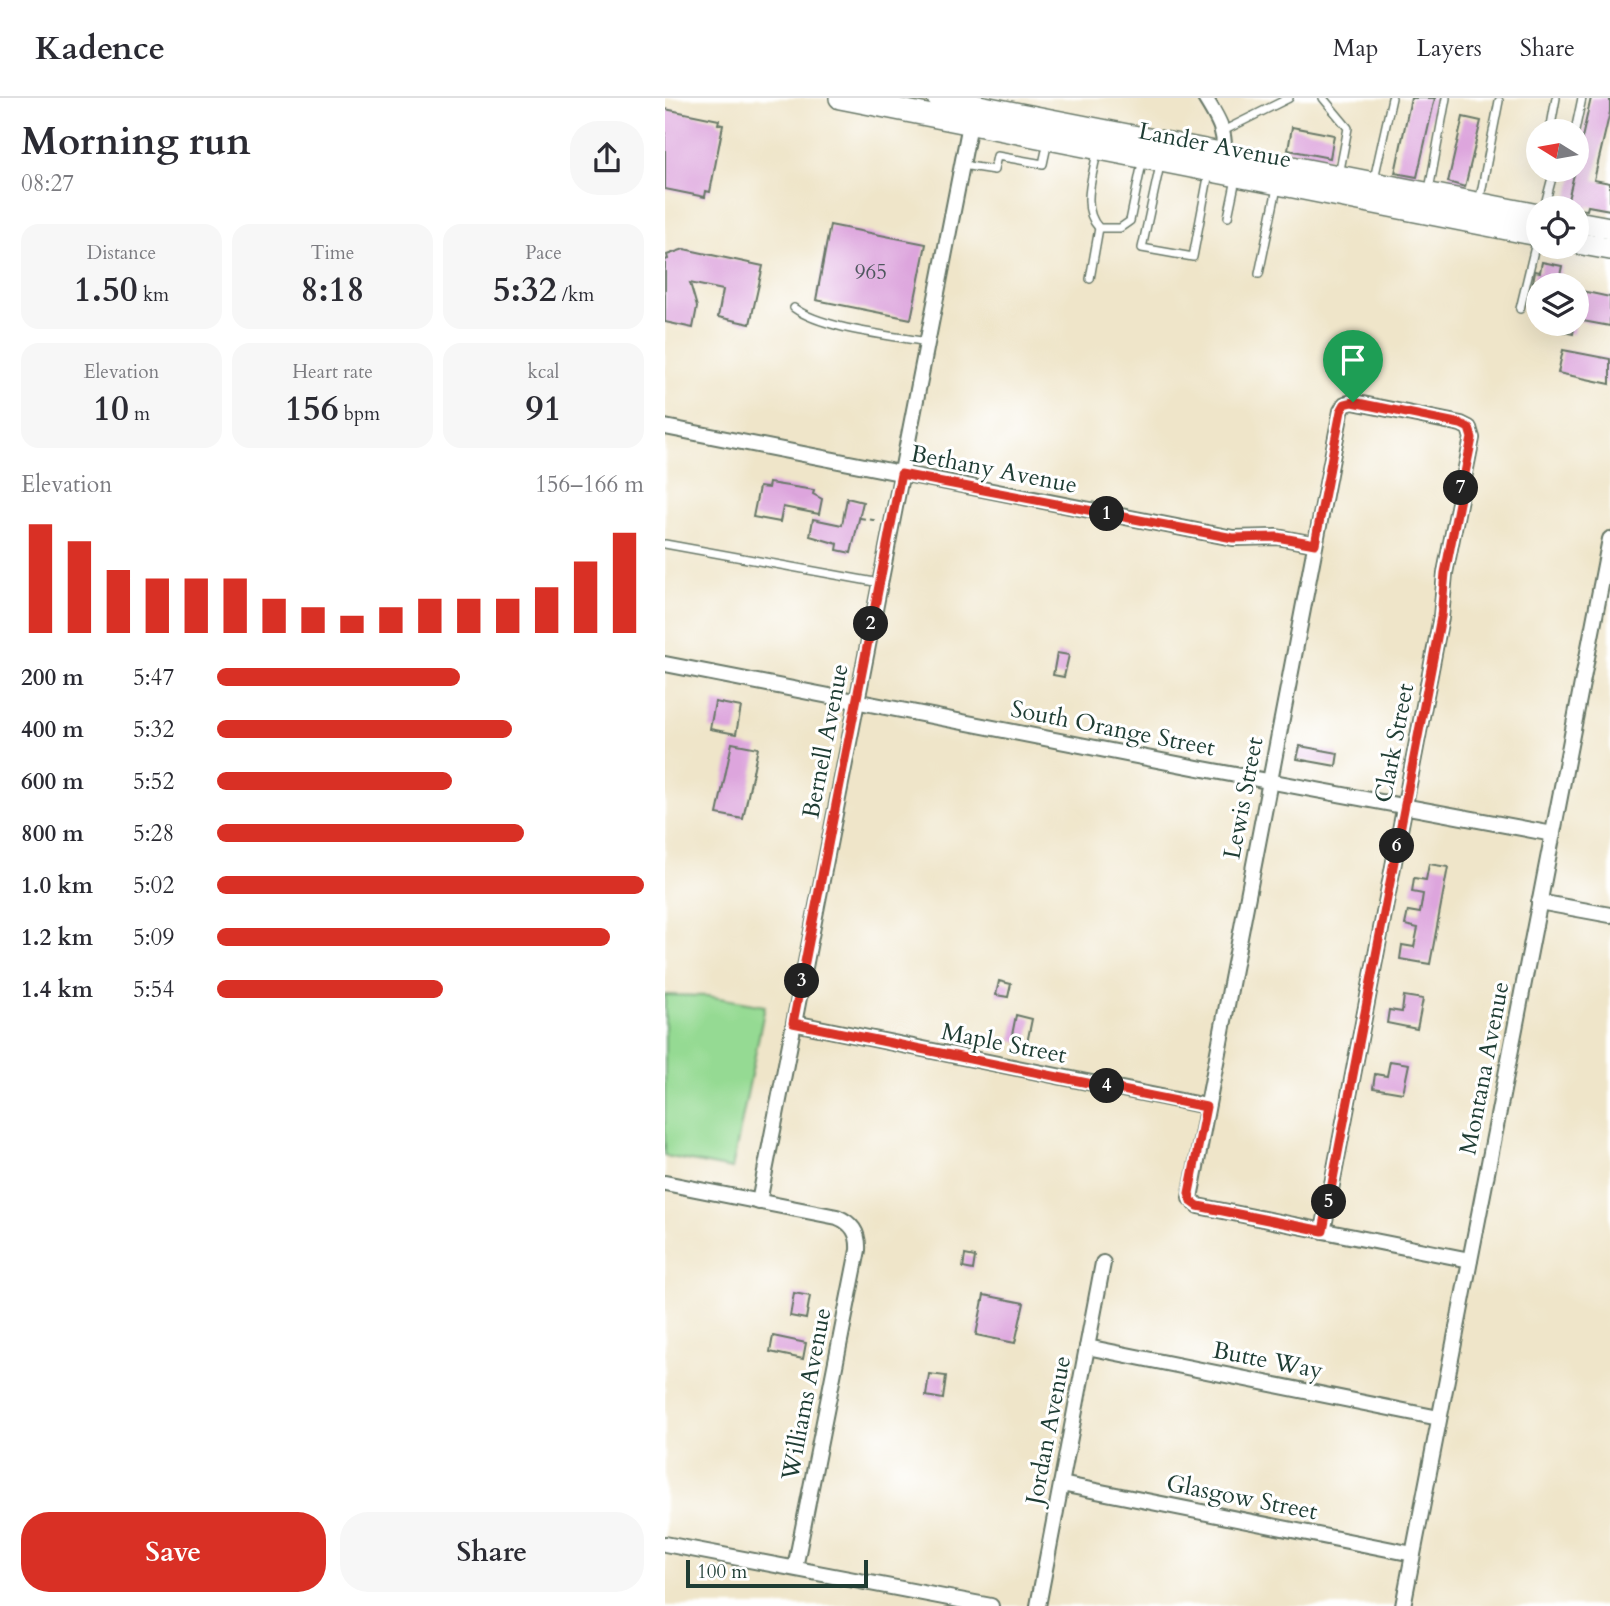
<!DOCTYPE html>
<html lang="en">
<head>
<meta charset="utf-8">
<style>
  body { margin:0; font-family:Cardo,serif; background:#f7f7f7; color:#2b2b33; height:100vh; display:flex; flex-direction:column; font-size:26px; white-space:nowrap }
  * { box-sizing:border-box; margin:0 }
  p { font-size:23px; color:#7c7c81 }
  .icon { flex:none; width:38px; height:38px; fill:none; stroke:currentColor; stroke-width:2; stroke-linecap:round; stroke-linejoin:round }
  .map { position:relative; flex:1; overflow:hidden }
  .details { display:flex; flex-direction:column; background:#fff; width:665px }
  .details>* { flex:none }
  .needle { width:46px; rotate:281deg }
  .tools { position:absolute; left:861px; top:21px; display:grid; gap:14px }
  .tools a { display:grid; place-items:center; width:63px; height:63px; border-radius:50%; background:#fff; box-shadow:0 7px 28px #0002; font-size:35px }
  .scale { position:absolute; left:21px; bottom:18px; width:182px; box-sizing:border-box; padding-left:7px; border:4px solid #1f3d34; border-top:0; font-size:19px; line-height:24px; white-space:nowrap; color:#1f3d34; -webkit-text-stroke:5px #fff; paint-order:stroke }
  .pin { position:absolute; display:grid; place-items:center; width:60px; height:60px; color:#fff; margin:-72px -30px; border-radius:50% 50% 50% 0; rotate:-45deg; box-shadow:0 0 7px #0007 }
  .pin .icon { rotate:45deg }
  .km { position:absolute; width:35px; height:35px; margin:-18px; border-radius:50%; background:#222; color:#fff; font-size:19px; line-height:35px; text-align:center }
  .round { display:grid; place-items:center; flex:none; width:74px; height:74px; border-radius:28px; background:#f7f7f7 }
  .head { display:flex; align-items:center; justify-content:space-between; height:119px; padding:0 21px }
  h1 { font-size:38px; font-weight:700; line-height:52px }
  .figures { display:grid; grid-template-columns:repeat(3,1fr); gap:10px; height:119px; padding:7px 21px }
  .figures div { display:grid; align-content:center; border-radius:18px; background:#f7f7f7; text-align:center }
  .figures b { font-size:35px; font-weight:700 }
  .figures small { font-size:19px; font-weight:400 }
  .figures p { font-size:19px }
  .chart { height:196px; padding:14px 21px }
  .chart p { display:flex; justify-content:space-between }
  .chart svg { width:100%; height:126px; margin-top:7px; stroke:#d93025; stroke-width:6 }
  .primary-button { display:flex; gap:14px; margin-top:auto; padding:14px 21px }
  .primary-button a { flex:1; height:80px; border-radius:28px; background:#d93025; color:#fff; font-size:28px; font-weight:700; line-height:80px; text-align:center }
  .primary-button a+a { background:#f7f7f7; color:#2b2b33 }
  ul { padding:0 21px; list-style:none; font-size:23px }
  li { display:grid; grid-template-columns:112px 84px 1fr; align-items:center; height:52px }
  li i { height:18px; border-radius:9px; background:#d93025 }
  header { display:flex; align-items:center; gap:42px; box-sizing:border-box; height:98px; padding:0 35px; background:#fff; border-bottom:2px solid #e1e1e2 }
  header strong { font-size:33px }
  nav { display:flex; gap:38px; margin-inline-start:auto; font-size:24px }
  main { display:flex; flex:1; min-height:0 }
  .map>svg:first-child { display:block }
</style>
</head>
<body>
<header>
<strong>Kadence</strong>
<nav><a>Map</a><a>Layers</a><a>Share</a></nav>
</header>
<main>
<section class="details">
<div class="head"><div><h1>Morning run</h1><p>08:27</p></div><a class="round"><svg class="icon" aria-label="share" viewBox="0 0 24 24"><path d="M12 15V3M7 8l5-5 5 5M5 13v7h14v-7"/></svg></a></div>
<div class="figures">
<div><p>Distance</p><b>1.50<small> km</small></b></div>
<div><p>Time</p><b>8:18</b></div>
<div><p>Pace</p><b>5:32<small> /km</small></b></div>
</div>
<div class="figures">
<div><p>Elevation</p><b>10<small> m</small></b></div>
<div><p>Heart rate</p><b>156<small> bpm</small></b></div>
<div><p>kcal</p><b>91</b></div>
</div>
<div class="chart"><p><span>Elevation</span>156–166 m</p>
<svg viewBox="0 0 160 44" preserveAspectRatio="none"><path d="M5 44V6M15 44V12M25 44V22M35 44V25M45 44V25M55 44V25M65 44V32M75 44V35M85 44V38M95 44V35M105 44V32M115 44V32M125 44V32M135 44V28M145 44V19M155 44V9"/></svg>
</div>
<ul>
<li><b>200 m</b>5:47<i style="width:57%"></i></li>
<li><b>400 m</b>5:32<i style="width:69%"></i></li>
<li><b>600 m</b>5:52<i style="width:55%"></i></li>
<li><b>800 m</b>5:28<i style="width:72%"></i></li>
<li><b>1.0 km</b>5:02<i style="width:100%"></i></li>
<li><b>1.2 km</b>5:09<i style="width:92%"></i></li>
<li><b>1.4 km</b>5:54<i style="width:53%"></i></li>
</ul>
<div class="primary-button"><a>Save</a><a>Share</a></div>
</section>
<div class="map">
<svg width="945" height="1508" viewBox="0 0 945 1508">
  <rect width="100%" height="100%" fill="#fff"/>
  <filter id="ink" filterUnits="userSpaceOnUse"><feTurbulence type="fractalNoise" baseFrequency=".0143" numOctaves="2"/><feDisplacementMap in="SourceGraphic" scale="14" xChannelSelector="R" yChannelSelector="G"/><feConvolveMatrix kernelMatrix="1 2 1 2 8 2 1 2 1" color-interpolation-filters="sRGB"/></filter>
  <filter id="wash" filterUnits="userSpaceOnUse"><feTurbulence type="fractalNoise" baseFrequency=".00686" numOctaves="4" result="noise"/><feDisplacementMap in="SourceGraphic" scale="28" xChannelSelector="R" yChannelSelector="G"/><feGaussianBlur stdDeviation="1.57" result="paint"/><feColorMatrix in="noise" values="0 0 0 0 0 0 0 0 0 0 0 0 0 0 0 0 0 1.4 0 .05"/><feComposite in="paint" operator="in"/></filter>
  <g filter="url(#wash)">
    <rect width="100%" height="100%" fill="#efe5c9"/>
    <polygon fill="#95da93" stroke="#5a8c64" stroke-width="2" points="0,897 43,898 100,908 67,1071 0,1058"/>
    <g id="blocks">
      <g fill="#dda5dd">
        <polygon points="746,0 770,0 752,79 730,75"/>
        <polygon points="926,0 945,0 945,14 929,82 945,85 945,112 923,108 922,112 901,110 910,72 912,72 912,62"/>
        <polygon points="0,11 54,22 53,26 58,27 45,94 41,93 40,99 0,91"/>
        <polygon points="798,19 816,23 800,89 783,84"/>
        <polygon points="627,29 669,37 665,60 623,52"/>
        <polygon points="165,127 261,146 246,221 151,202"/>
        <polygon points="19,151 98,168 85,226 53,219 58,192 25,185 32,209 28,230 0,224 0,162 3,161 2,157"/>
        <polygon points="877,164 897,168 893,187 874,187 874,185 868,184 870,173 875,174"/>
        <polygon points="912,192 945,199 945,228 912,222"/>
        <polygon points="899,226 910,226 908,236 898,234"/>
        <polygon points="898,252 945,261 945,286 893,275"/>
        <polygon points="104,385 149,392 148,396 157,401 154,416 118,409 115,424 88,419 94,389 103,390"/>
        <polygon points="182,400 198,404 186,455 172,452 173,446 145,438 148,421 177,427"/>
        <polygon points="392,555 404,557 399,579 388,577"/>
        <polygon points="50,604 76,609 71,636 45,631"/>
        <polygon points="67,645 93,650 78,721 52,716"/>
        <polygon points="635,648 673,655 671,668 632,661"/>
        <polygon points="764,766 783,769 765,866 735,861 737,847 749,849 753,830 740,827 743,813 755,815 758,796 747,794 749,780 761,782"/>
        <polygon points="334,883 346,886 343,899 331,897"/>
        <polygon points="739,898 758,901 752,931 722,925 724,912 737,914"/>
        <polygon points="351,917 367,921 362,945 346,942"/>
        <polygon points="725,963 744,966 738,995 708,990 710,976 722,978"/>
        <polygon points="300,1157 310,1159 308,1172 298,1170"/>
        <polygon points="129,1195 145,1198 141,1221 125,1218"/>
        <polygon points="319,1197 359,1205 350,1245 311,1237"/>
        <polygon points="108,1238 141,1245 138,1261 105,1254"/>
        <polygon points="264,1276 281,1278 278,1301 261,1298"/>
      </g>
    </g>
  </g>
  <g filter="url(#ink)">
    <use href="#blocks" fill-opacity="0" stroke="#687868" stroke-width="2"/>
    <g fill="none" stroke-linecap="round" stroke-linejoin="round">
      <g stroke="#687868" stroke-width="10">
        <g id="lane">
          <polyline points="658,0 683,30 674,77"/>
          <polyline points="558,33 624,0"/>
          <polyline points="885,33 891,0"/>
          <polyline points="910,33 917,0"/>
          <path d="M432,54C428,78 415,110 434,130H455L465,123L478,60"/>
          <polyline points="297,67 329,72 332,58 378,66 383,43"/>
          <polyline points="495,67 477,150 528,159 544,74"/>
          <polyline points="709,81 727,0"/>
          <polyline points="764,92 781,0"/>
          <polyline points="814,105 834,3"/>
          <polyline points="879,110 889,72"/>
          <polyline points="563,119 571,81"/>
          <polyline points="594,176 612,90"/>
          <polyline points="425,181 434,130"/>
          <path d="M129,210C158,231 225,237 262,244"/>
          <polyline points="855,211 872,140"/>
          <polyline points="0,446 215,485"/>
        </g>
      </g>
      <g stroke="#687868" stroke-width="18">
        <g id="street">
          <path d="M540,0C555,24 562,35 558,64"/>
          <polyline points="0,329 568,440 612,439 650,446"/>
          <polyline points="0,566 533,670 888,736"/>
          <polyline points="874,804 945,817"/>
          <polyline points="129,925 541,1008"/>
          <path d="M0,1085L172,1119C187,1125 194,1135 193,1152L130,1470"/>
          <polyline points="94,1104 305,26"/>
          <polyline points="658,1133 776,519 780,475 807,340 804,330 796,326 688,304 680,306 676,313 525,1100 533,1108 805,1162"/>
          <polyline points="422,1249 774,1320"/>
          <polyline points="396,1386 748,1456"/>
          <polyline points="0,1446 326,1508"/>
          <polyline points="373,1508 438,1165"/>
          <polyline points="738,1508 945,441"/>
        </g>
      </g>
      <g stroke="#687868" stroke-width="24">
        <g id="primary">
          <polyline points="175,0 873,137"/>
          <polyline points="273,0 873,117"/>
          <polyline points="912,124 945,130"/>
          <polyline points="912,145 945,151"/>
        </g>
      </g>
      <polyline stroke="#687868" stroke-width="2" stroke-dasharray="5 5" stroke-linecap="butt" points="195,420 214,423"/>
      <use href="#lane" stroke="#fff" stroke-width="7"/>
      <use href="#street" stroke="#fff" stroke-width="14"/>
      <use href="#primary" stroke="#fff" stroke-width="21"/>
    </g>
  </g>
  <g fill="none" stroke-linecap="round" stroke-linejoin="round" filter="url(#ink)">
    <g stroke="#fff" stroke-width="14">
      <polygon id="route" points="688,304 796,326 804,330 807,340 780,475 776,519 658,1133 533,1108 526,1103 524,1095 541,1009 128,925 236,376 568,440 612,439 650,446 676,313 680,306"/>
    </g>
    <use href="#route" stroke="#d93025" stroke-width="9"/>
  </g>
  <g text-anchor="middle" stroke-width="6" stroke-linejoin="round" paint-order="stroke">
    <g font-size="21" fill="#4e575e">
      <text x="206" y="181">965</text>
    </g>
    <g font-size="24" fill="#1f3d34" stroke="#fff">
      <text transform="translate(550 47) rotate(11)" y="8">Lander Avenue</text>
      <text transform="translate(329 371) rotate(11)" y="8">Bethany Avenue</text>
      <text transform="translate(448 630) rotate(11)" y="8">South Orange Street</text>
      <text transform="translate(160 643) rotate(-79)" y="8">Bernell Avenue</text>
      <text transform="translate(729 645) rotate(-79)" y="8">Clark Street</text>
      <text transform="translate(578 700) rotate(-79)" y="8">Lewis Street</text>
      <text transform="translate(339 945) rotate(11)" y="8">Maple Street</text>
      <text transform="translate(819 970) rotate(-79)" y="8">Montana Avenue</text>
      <text transform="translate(603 1262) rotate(11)" y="8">Butte Way</text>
      <text transform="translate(141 1296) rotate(-79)" y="8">Williams Avenue</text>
      <text transform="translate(383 1332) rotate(-79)" y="8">Jordan Avenue</text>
      <text transform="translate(577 1399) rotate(11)" y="8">Glasgow Street</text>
    </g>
  </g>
</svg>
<div class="tools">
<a><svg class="needle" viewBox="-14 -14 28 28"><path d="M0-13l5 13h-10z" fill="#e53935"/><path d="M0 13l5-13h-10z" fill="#7c7c81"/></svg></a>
<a><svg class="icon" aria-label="locate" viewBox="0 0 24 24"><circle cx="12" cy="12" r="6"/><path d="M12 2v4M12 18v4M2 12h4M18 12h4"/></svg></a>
<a><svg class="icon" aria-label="layers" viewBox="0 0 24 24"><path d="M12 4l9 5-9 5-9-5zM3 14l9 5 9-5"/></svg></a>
</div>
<div class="scale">100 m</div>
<div class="pin" style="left:688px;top:304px;background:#1e9e55"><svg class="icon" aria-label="arrive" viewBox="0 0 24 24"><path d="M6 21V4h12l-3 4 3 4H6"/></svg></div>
<b class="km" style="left:442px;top:416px">1</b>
<b class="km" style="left:206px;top:526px">2</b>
<b class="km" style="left:137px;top:883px">3</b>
<b class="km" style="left:442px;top:988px">4</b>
<b class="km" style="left:664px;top:1104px">5</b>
<b class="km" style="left:732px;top:748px">6</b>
<b class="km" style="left:796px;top:390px">7</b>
</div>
</main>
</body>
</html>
